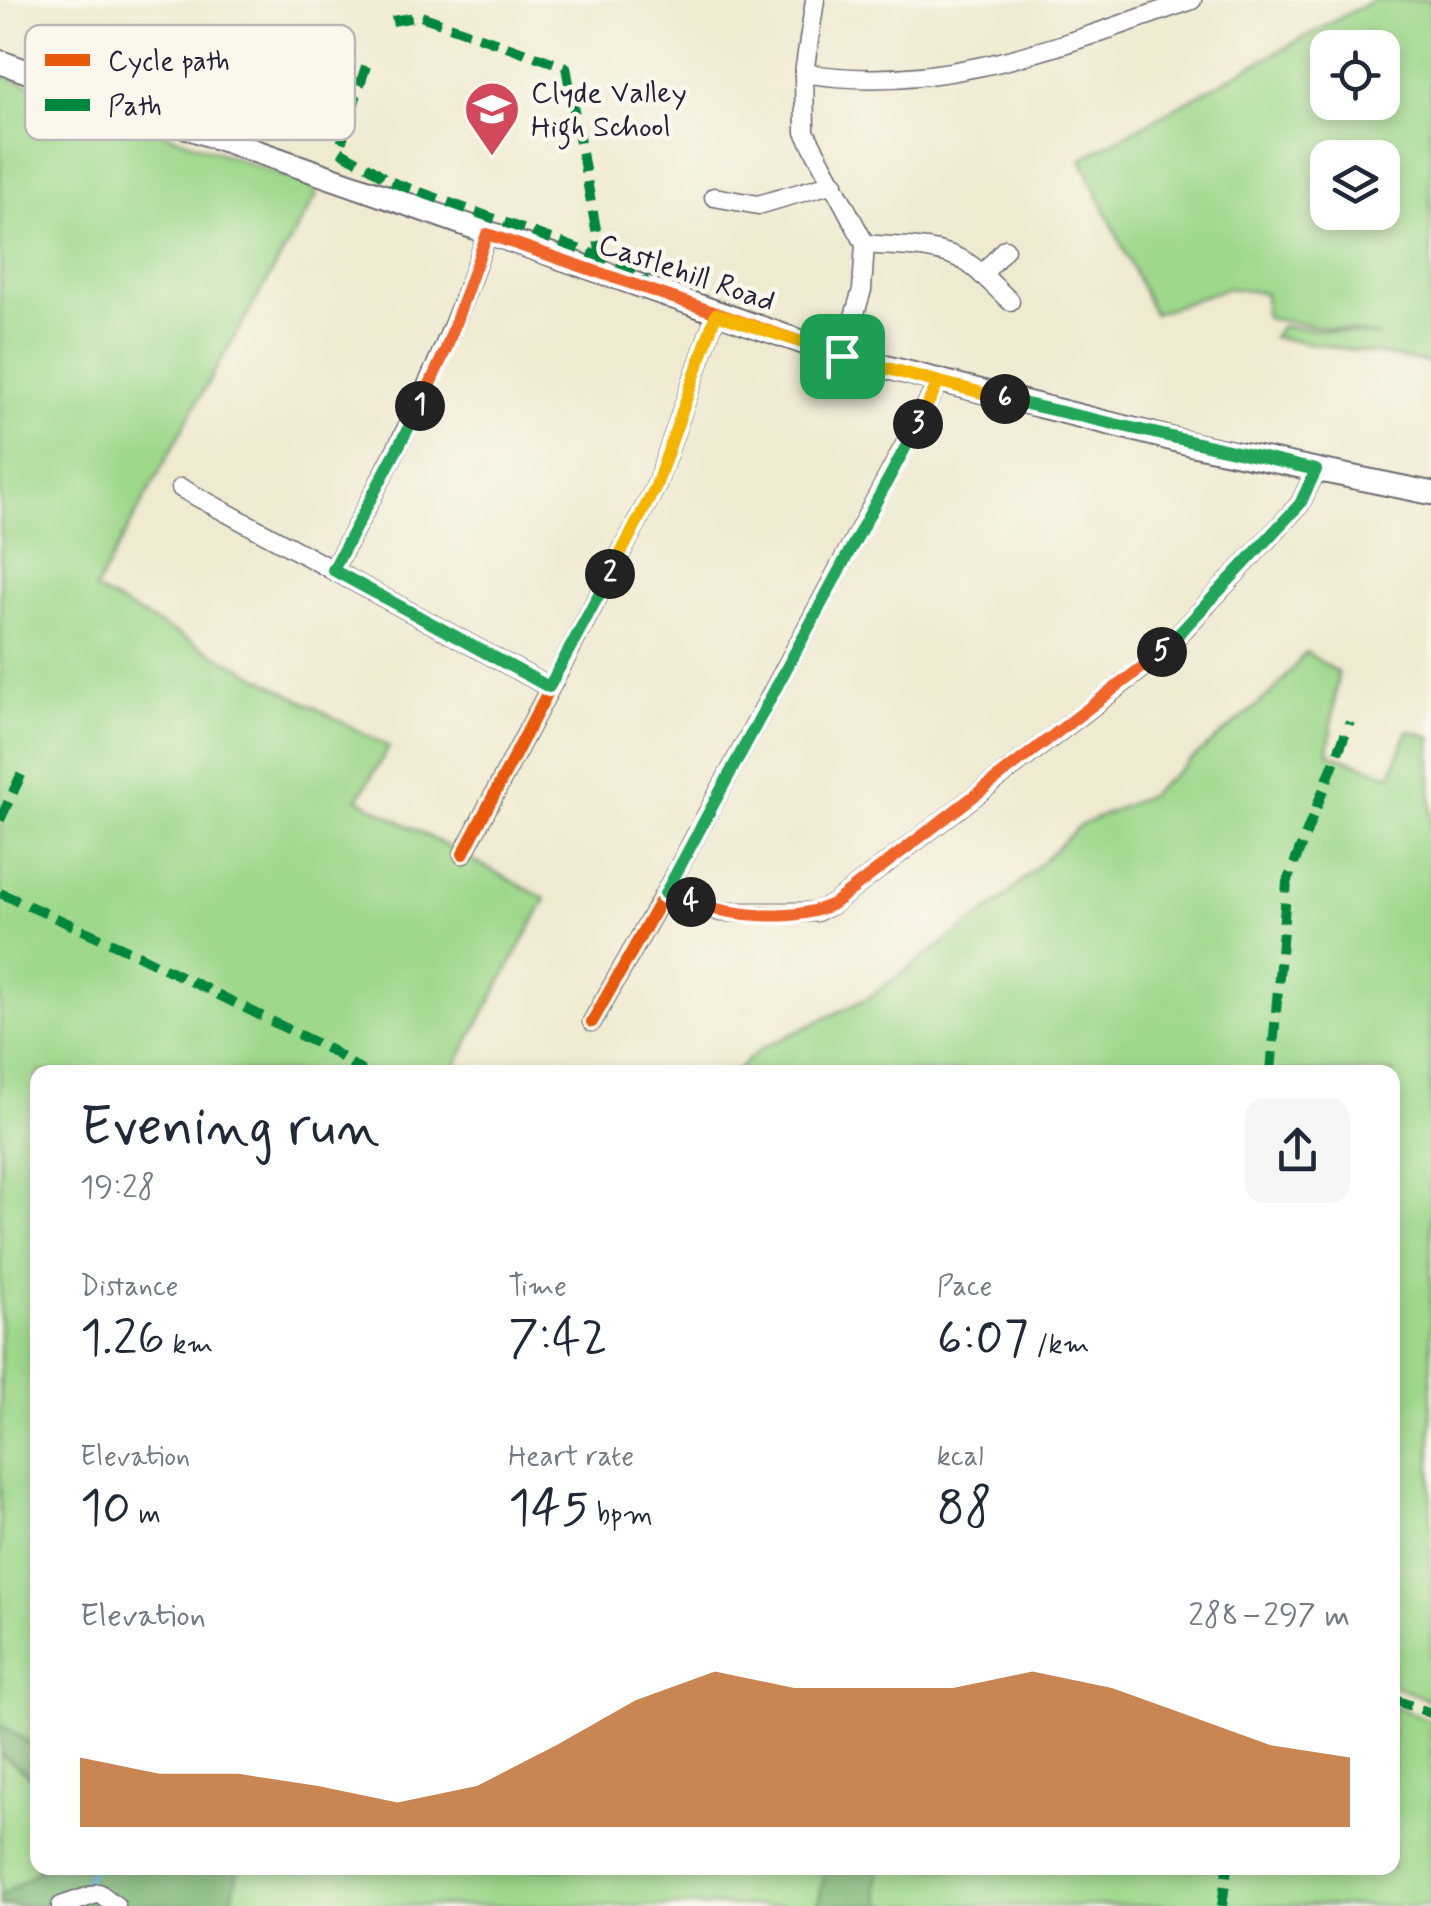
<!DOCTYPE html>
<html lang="en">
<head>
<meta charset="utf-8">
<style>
  body { margin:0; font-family:Mynerve,sans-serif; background:#f6f6f7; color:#1f2937; height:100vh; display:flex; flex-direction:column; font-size:38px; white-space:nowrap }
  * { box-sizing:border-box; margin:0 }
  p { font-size:32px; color:#747a83 }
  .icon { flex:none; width:55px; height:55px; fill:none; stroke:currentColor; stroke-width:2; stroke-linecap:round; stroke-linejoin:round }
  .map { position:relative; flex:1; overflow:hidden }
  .side { position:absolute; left:30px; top:1065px; width:1370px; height:810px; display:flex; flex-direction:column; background:#fff; border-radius:20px; box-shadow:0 5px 15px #0003 }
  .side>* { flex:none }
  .tools { position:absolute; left:1310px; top:30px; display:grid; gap:20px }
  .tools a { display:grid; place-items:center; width:90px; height:90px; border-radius:20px; background:#fff; box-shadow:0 5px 15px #0003; font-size:50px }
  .pin { position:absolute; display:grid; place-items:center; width:85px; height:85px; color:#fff; margin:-42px; border-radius:20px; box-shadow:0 5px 15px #0006 }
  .km { position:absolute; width:50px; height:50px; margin:-25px; border-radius:50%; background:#222; color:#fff; font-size:28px; line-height:50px; text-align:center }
  .round { display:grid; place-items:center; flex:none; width:105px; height:105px; border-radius:20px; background:#f6f6f7 }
  .headline { display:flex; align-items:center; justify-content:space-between; height:170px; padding:0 50px }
  h1 { font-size:55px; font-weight:600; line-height:75px }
  .metrics { display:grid; grid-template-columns:repeat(3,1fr); gap:15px; height:170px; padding:10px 50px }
  .metrics div { display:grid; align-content:center }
  .metrics b { font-size:50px; font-weight:600 }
  .metrics small { font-size:28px; font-weight:400 }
  .metrics p { font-size:28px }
  .chart { height:280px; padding:20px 50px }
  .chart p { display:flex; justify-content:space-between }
  .chart svg { width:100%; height:180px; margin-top:10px; fill:#b45309; opacity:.7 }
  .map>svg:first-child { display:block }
</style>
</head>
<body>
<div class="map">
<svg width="1431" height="1906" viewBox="0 0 1431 1906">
  <rect width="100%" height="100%" fill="#fbf7ec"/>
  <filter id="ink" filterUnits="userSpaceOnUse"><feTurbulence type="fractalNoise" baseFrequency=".01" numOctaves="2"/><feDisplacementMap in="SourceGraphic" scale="20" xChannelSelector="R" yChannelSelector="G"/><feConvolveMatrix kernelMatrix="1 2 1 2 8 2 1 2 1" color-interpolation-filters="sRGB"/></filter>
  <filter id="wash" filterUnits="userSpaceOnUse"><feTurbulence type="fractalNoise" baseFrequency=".0048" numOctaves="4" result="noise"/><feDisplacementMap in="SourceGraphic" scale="40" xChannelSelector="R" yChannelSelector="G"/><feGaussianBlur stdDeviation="2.25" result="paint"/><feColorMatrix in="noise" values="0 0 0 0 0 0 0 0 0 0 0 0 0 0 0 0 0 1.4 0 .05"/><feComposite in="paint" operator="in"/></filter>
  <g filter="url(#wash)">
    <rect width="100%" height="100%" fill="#efead0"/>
    <g fill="#9ed88b" stroke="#607d63" stroke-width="2.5" fill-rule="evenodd">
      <path d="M1373,0H1431V363L1273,337L1281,326L1379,336L1265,318V293L1227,288L1154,314L1081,159ZM1328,48H1382V102H1328ZM1328,158H1382V212H1328Z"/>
      <polygon points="0,74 312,186 317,195 206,386 95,590 389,747 358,799 546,899 452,1072 38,1072 38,1868 825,1868 818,1906 0,1906"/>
      <polygon points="1306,652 1338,673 1328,753 1391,775 1408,730 1431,737 1431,1701 1393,1686 1392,1072 734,1072 762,1048 868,998 999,903 1079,826 1149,795 1274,691"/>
      <polygon points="1393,1706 1431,1720 1431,1906 883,1906 877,1890 879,1868 1392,1868"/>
    </g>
    <g fill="#7eb877" stroke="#506d59" stroke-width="2.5">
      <polygon points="0,1724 37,1748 37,1781 0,1754"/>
      <polygon points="43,1868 238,1868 231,1906 0,1906 0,1897"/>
      <polygon points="825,1868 879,1868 877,1890 883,1906 818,1906"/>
    </g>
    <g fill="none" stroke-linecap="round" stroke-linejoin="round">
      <polyline stroke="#67b9e3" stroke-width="5" points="80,1892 92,1868"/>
    </g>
  </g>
  <g filter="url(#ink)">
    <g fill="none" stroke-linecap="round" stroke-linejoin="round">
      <g stroke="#6a686f" stroke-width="21">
        <g id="minor">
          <polyline points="815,0 804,73 805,132 865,244 862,290 842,356"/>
          <path d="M804,73C942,96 1063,44 1192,0"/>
          <polyline points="714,197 758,205 834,183"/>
          <path d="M865,244C895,247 934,245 961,259C980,269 994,287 1010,301"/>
          <polyline points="982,275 1005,249"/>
          <polyline points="181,488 549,687"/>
          <path d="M333,570C394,457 446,357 487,234"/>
          <polyline points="463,854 656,486 716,314"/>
          <polyline points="665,893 721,912 816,912 833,904 1159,656 1300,504 1316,470"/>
          <polyline points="592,1022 665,893 938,383"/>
          <polyline points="61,1906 99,1893 116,1906"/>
        </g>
      </g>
      <g stroke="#6a686f" stroke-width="26">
        <polyline id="secondary" points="0,62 842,356 1195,445 1431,493"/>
      </g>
      <use href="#minor" stroke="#fff" stroke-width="18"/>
      <use href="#secondary" stroke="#fff" stroke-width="22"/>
      <g stroke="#00873e" stroke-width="10" stroke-dasharray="20 10" stroke-linecap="butt">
        <polyline points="392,21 421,16 566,67 601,256"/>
        <path d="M366,66L339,150C356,162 372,165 386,180L640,271L649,291"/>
        <polyline points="0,820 22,773"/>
        <polyline points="0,893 132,952 332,1051 363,1072"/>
        <polyline points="1271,1072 1287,882 1350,722"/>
        <polyline points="1392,1699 1431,1713"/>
        <polyline points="1222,1906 1227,1868"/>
      </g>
      <g stroke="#fbf7ec" stroke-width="19">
        <g id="cycleway">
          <polyline points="463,854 656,486 716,314"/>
          <polyline points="665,893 721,912 816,912 833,904 1159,656 1300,504 1316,470"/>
          <polyline points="592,1022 665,893 938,383"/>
        </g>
      </g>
      <use href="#cycleway" stroke="#e8590c" stroke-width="12"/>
    </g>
  </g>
  <g fill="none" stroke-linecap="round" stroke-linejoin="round" filter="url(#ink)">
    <g stroke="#fff" stroke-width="20">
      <polyline id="split-1" points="420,406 446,349 487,234 842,356"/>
    </g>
    <g stroke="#fff" stroke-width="20">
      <polyline id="split-2" points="420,406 333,570 549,687 610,574"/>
    </g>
    <g stroke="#fff" stroke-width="20">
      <polyline id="split-3" points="610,574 656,486 716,314 842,356 938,383 918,424"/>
    </g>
    <g stroke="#fff" stroke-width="20">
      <polyline id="split-4" points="691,902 665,894 918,424"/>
    </g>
    <g stroke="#fff" stroke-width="20">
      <path id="split-5" d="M691,902C732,916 793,923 833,904L1162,652"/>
    </g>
    <g stroke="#fff" stroke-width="20">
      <polyline id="split-6" points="1005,399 1316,470 1300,504 1162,652"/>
    </g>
    <g stroke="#fff" stroke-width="20">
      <polyline id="split-7" points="842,356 1005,399"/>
    </g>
    <use href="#split-1" stroke="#f0652b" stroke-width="12"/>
    <use href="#split-2" stroke="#22a559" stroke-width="12"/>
    <use href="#split-3" stroke="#f5b400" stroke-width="12"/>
    <use href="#split-4" stroke="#22a559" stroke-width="12"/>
    <use href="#split-5" stroke="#f0652b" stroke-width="12"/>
    <use href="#split-6" stroke="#22a559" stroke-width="12"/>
    <use href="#split-7" stroke="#f5b400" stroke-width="12"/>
  </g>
  <defs>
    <g id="school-pin" transform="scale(2.875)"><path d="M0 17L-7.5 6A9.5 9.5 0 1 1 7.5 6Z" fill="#d1495b" stroke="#fbf7ec"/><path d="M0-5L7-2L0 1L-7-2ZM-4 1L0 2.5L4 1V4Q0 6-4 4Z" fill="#fff"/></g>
  </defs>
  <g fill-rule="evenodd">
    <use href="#school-pin" x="492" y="109"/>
  </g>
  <g text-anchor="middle" stroke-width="9" stroke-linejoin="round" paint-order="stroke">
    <g font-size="30" fill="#22223b" stroke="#fbf7ec" text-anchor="start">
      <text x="531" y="102">Clyde Valley<tspan x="531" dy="34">High School</tspan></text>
    </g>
    <g font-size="30" fill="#22223b" stroke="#fbf7ec">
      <text transform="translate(687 272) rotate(19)" y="10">Castlehill Road</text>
    </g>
  </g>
  <rect x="25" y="25" width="330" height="115" rx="15" fill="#fbf7ec" stroke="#bab7b7" stroke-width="2.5"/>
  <rect x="45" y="54" width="45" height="12" fill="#e8590c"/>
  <rect x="45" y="99" width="45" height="12" fill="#00873e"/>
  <g font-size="28" fill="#22223b">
    <text x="108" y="70">Cycle path</text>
    <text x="108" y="115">Path</text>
  </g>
</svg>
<div class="tools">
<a><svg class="icon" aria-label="locate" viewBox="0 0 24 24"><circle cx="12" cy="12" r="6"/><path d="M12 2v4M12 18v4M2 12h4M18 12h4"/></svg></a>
<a><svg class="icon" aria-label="layers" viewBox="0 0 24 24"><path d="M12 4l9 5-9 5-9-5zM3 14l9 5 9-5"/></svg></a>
</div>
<div class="pin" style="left:842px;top:356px;background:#1e9e55"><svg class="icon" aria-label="arrive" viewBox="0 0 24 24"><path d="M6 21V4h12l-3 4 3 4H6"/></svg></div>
<b class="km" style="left:420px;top:406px">1</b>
<b class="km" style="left:610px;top:574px">2</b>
<b class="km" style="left:918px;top:424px">3</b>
<b class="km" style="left:691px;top:902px">4</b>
<b class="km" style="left:1162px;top:652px">5</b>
<b class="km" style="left:1005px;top:399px">6</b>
<section class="side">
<div class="headline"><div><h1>Evening run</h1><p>19:28</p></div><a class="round"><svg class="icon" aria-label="share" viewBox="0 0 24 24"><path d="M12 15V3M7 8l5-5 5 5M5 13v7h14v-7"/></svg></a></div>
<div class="metrics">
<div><p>Distance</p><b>1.26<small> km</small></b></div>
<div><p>Time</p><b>7:42</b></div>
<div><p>Pace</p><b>6:07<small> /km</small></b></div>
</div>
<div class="metrics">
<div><p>Elevation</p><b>10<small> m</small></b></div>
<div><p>Heart rate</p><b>145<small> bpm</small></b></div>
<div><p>kcal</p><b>88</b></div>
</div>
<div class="chart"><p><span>Elevation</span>288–297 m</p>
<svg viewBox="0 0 160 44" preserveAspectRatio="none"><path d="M0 44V27L10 31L20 31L30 34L40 38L50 34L60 24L70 13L80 6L90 10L100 10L110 10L120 6L130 10L140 17L150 24L160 27V44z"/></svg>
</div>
</section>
</div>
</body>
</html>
